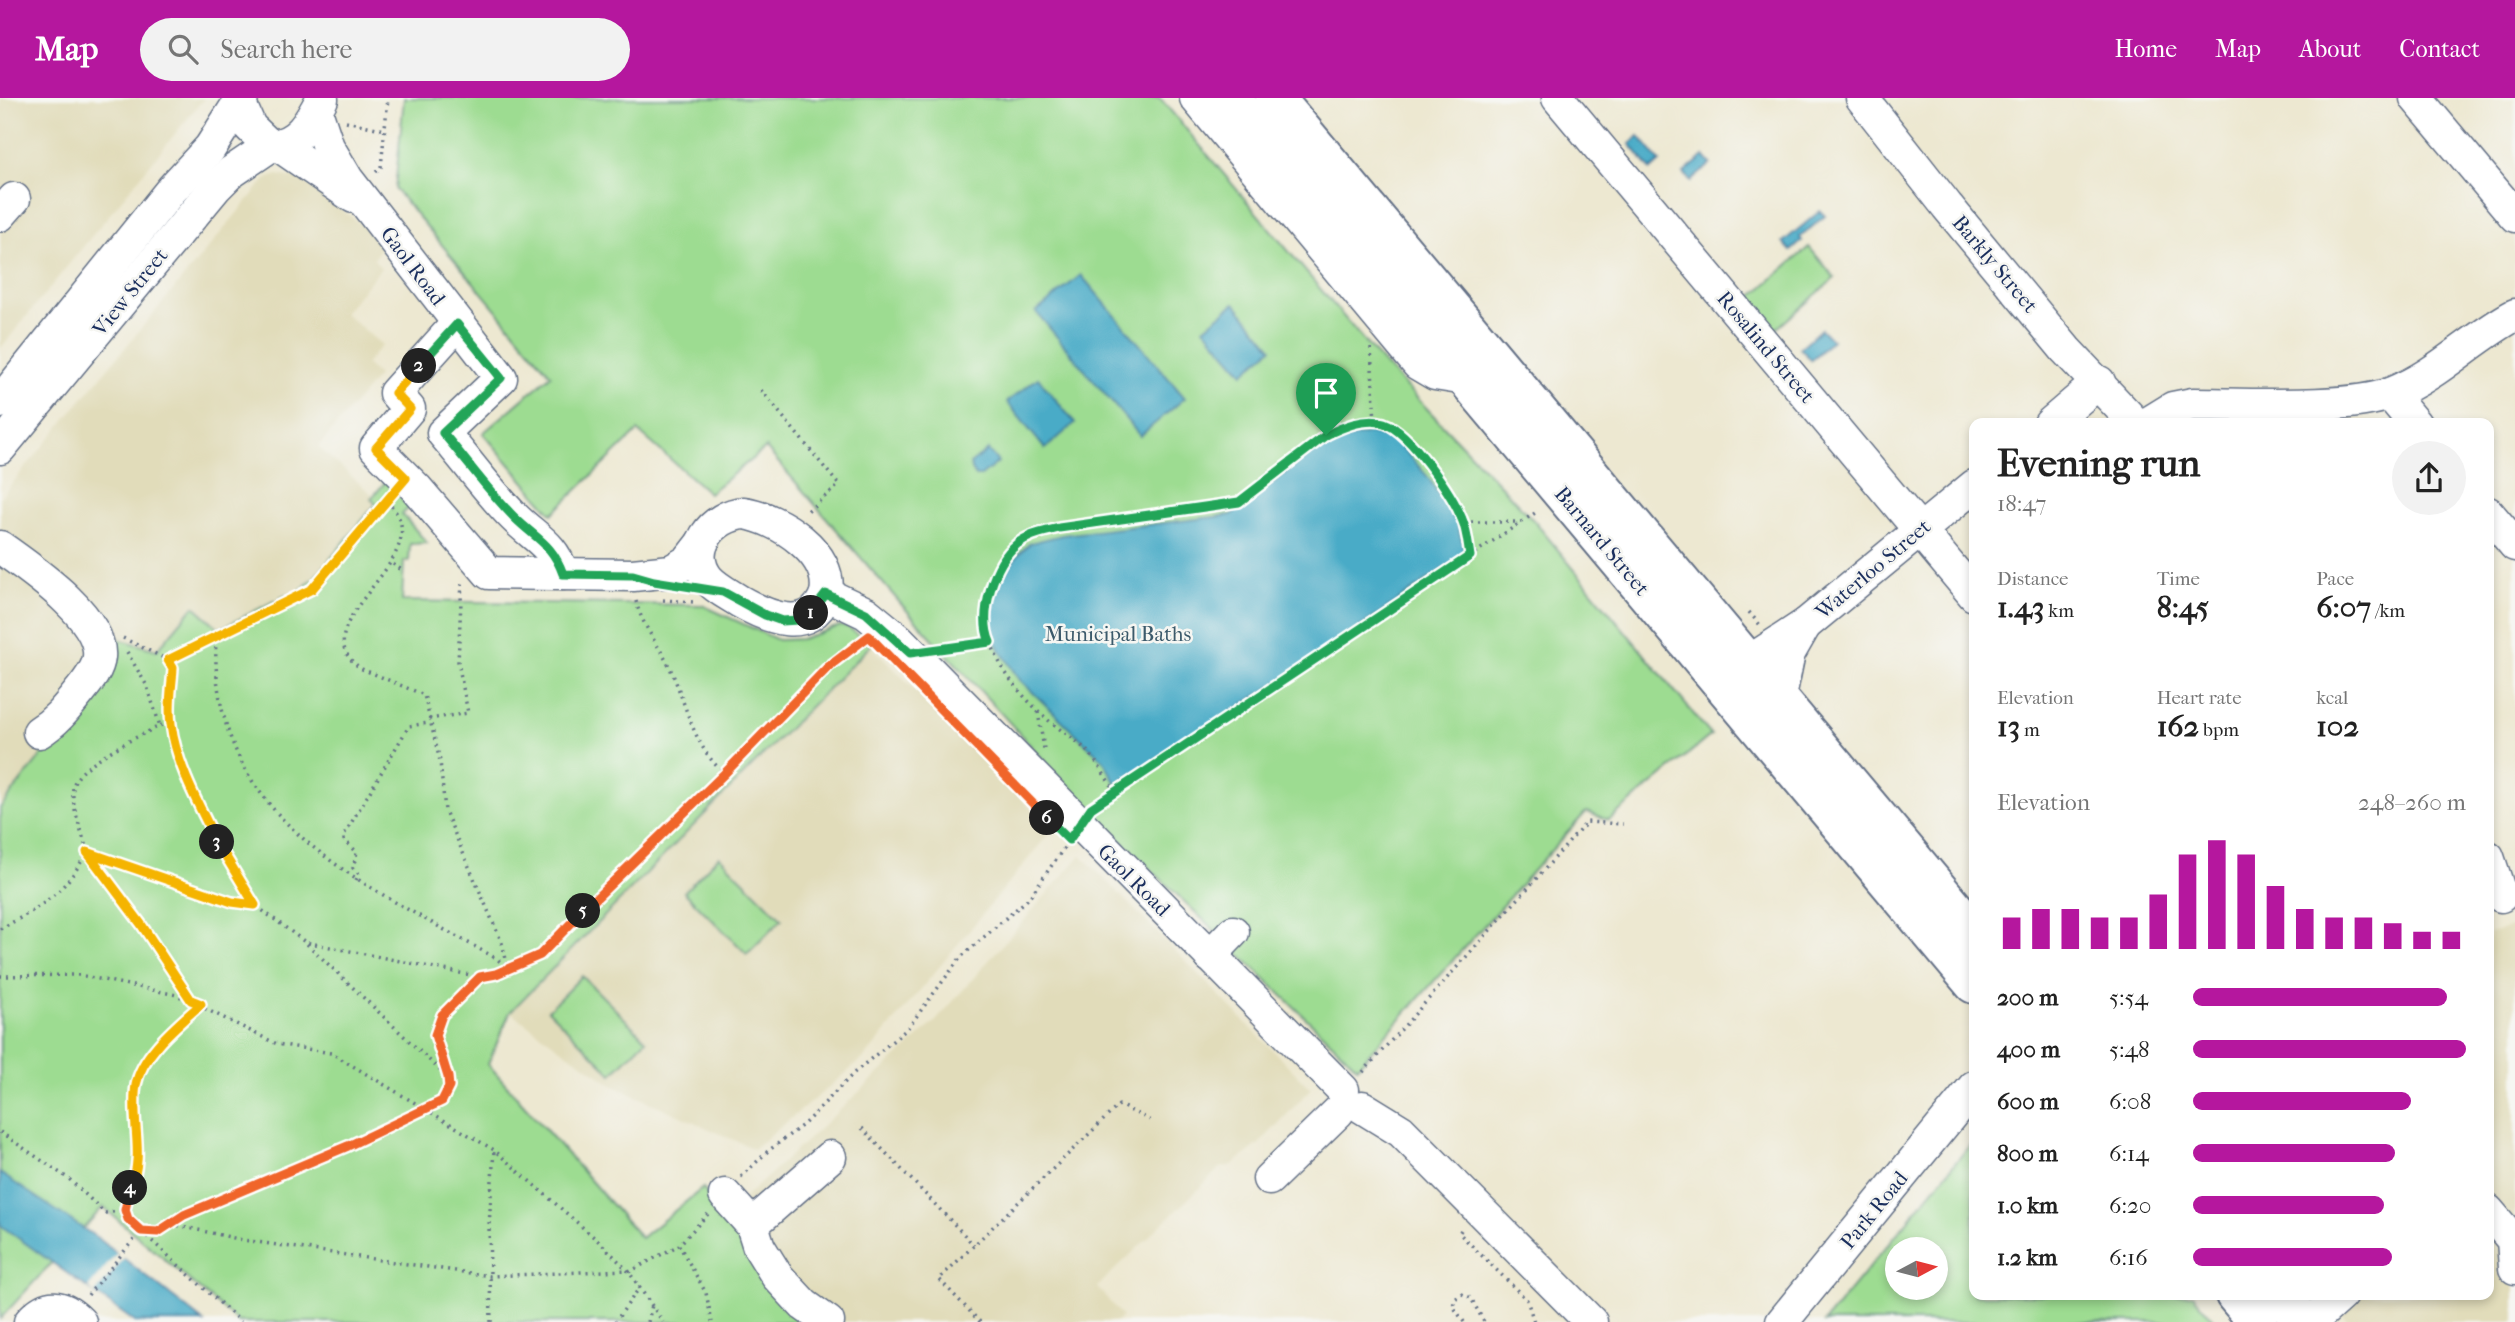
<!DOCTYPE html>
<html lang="en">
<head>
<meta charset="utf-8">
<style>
  body { margin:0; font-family:"IM FELL French Canon",serif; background:#f2f2f2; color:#222; height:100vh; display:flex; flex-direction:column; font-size:26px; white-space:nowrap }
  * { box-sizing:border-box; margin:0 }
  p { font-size:23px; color:#767676 }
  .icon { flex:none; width:38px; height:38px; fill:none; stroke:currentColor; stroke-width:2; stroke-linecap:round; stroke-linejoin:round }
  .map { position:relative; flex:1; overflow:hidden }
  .details { position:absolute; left:1969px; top:320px; width:525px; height:882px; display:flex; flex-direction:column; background:#fff; border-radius:14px; box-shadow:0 4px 10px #0003 }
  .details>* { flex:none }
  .needle { width:46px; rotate:83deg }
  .tools { position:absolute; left:1885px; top:1139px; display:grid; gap:14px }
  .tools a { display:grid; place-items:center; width:63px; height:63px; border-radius:50%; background:#fff; box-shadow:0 4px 10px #0003; font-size:35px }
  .pin { position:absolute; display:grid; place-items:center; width:60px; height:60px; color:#fff; margin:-72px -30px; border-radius:50% 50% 50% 0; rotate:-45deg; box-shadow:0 0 7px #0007 }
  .pin .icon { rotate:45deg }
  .km { position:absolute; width:35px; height:35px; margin:-18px; border-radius:50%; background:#222; color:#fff; font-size:19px; line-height:35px; text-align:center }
  .round { display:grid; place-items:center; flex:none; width:74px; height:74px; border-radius:37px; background:#f2f2f2 }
  .overview { display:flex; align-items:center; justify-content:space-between; height:119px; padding:0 28px }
  h1 { font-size:38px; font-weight:800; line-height:52px }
  .metrics { display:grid; grid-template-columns:repeat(3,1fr); gap:10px; height:119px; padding:7px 28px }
  .metrics div { display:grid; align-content:center }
  .metrics b { font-size:30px; font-weight:800 }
  .metrics small { font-size:19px; font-weight:400 }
  .metrics p { font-size:19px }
  .chart { height:196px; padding:14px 28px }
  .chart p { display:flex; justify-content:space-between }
  .chart svg { width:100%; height:126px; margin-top:7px; stroke:#b5179e; stroke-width:6 }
  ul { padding:0 28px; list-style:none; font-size:23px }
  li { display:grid; grid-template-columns:112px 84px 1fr; align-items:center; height:52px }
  li i { height:18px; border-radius:9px; background:#b5179e }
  header { display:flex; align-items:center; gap:42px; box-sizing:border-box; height:98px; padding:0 35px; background:#b5179e; color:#fff }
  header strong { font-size:33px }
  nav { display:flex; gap:38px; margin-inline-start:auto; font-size:24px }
  .search { width:490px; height:63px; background:#f2f2f2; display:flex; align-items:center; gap:18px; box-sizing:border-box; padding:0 24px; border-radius:38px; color:#767676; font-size:26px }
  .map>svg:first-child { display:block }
</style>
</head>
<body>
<header>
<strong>Map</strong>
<div class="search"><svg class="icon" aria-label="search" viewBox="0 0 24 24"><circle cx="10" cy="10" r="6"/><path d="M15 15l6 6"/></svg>Search here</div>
<nav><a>Home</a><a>Map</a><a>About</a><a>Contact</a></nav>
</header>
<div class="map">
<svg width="2515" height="1224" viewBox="0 0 2515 1224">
  <rect width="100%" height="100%" fill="#f6f6f2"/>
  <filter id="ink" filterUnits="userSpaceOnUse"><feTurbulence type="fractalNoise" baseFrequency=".0143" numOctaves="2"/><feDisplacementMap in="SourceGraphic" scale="14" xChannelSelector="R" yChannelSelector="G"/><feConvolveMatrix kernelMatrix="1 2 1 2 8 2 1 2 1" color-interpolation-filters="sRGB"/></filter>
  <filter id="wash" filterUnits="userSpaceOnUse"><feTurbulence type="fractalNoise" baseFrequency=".00686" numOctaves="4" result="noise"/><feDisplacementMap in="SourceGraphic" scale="28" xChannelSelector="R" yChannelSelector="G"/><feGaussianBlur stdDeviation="1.57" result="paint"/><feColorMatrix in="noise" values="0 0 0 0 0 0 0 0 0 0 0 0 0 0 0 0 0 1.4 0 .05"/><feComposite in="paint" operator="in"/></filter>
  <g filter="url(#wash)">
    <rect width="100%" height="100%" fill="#ede8d1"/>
    <g fill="#e1dcba">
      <polygon points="0,0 204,0 0,251"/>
      <polygon points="278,77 300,81 384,143 374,161 381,170 344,215 382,247 366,266 378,278 318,349 374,398 372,401 377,405 316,478 295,498 277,506 273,503 220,531 194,509 157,552 114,545 115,560 109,573 0,710 0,400 258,90 268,80"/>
      <polygon points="871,547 1052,732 865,959 754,1051 614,988 510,914"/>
      <polygon points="1081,757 1311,991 1259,1046 1232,1067 1220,1070 1097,1189 1122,1218 1116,1224 815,1224 748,1155 725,1118 935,924"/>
      <polygon points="2515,828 2515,1224 2349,1224 2326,1197 2488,1197 2489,835"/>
    </g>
    <g fill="#9ddc91" stroke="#5c8678" stroke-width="2" fill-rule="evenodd">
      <polygon points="404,0 1160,0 1375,256 1535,424 1711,637 1609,722 1586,714 1357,969 1095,718 901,506 766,350 709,395 638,333 552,416 483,335 551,277 395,91"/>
      <polygon points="1809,149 1835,180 1775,232 1749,201"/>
      <polygon points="386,383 399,397 415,405 402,416 427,445 410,446 409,463 404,463 402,503 702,507 778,542 801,541 840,528 848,529 871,547 510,914 488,966 641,1140 703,1090 748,1155 815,1224 238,1224 103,1109 0,1221 0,710 109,573 115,559 111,539 157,552 194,508 220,531 274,503 277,506 282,498 295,497 316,478 376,406 371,401"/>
      <polygon points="719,758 782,821 747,856 684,794"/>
      <polygon points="582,878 646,942 612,976 548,912"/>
      <path d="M1974,1042V1197H2193L2216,1224H1824ZM1897,1152H1936V1190H1897Z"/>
    </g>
    <g fill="#48abc7" stroke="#326d92" stroke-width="2">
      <polygon points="1639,38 1660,64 1651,72 1630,46"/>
      <polygon points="1704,58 1711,66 1691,83 1684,75"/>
      <polygon points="1820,113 1825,118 1800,139 1802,143 1791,153 1783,144"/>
      <polygon points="1081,177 1185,300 1140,338 1036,214"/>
      <polygon points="1235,205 1272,250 1243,275 1204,230"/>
      <polygon points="1821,231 1832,242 1811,262 1800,250"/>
      <polygon points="1038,280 1075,325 1045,351 1007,304"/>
      <polygon points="1369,335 1396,342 1428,379 1458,426 1465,456 1303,569 1116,686 1104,663 1018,580 995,544 991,526 993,503 1002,480 1015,460 1030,445 1062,437 1231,417 1321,347"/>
      <polygon points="988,352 998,364 981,378 975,378 970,366"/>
      <polygon points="0,1075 99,1141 204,1224 135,1224 0,1127"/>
    </g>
    <polygon fill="#ede8d1" points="118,1154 125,1159 95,1196 88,1190"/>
  </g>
  <g filter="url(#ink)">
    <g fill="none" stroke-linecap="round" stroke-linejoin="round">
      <g stroke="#647086" stroke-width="35">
        <g id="minor">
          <polyline points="1196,0 1418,266 1435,276 1466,281"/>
          <polyline points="1558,0 1974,497"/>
          <polyline points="1862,0 1947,108 2066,252 2136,326"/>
          <polyline points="2416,0 2515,118"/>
          <path d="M240,6L250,29L270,48C298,47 310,24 322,1"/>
          <path d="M316,13L328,49L347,81L501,280L443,335C467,363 489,394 514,419C536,441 552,445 563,476"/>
          <polyline points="280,48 354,99"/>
          <polyline points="0,117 14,101"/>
          <polyline points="457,226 395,295 409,311 376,350 416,390 489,475 633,477 671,473 688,463 702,445"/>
          <polyline points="2390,296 2415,326"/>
          <polyline points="0,304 172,91 210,50 242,0"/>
          <polyline points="2050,326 2099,284"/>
          <path d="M2147,326L2173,310L2193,306C2241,306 2351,312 2392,295C2438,277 2472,240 2515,217"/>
          <polyline points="0,350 215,90 230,75 270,48"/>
          <path d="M744,415C778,420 834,455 826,496C810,538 767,519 739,503C728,496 716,490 708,481C685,452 713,417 744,415Z"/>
          <polyline points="2488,415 2515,447"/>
          <path d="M0,449C29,470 103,519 99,559C98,571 89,582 81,592C68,608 57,623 39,634"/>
          <polyline points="826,496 866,515 899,542 1343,992"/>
          <polyline points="1747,565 1805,527 1974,388"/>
          <polyline points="1779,603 1789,555 1805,527"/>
          <polyline points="2488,759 2501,798"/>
          <polyline points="1210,858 1233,834"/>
          <polyline points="1362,1009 1401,1033 1591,1224"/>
          <polyline points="1269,1081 1338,1014"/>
          <polyline points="725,1097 752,1127 759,1149 777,1178 804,1207 828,1224"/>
          <polyline points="2488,1113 2513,1142 2515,1170"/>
          <polyline points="752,1127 830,1059"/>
          <path d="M30,1224C47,1204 62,1206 80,1224"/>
          <polyline points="1782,1224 1974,989"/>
          <polyline points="2311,1224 2341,1197"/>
        </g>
      </g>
      <g stroke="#647086" stroke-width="42">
        <g id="major">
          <polyline points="1231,0 1974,886"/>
          <polyline points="1275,0 1974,834"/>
          <polyline points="2235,1197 2258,1224"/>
          <polyline points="2281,1197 2304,1224"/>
        </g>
      </g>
      <g stroke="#647086" stroke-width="3.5" stroke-dasharray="2 5" stroke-linecap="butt">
        <polyline points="346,23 385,32"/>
        <polyline points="376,74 381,69 388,0"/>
        <polyline points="1371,250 1375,325"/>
        <polyline points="761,292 839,387 805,415"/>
        <path d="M389,399L312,491L216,538C208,724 361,783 497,861L509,871"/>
        <path d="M386,403C450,458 291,525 362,571L424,597L440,663L445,713L502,845L508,869"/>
        <polyline points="1464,424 1521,424"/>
        <polyline points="393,466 403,473"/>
        <polyline points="663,502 694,504"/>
        <path d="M636,503C642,528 659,547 670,570C687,607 692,647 724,675"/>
        <polyline points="1749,514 1760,527"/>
        <polyline points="216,539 168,562 173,571 169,593 170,623 179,656 216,742 255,807 305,844 480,879"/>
        <polyline points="123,540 168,562"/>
        <polyline points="943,550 990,544"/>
        <polyline points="127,554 147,588 160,628"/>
        <polyline points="1038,614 1044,651"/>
        <polyline points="429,621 468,615 458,564 462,483"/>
        <path d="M1116,694C1106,681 1099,666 1088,654C1076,641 1059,632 1046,620C1007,585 973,540 993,485C1006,451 1025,439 1059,430L1239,404L1326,337C1342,329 1365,319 1384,325C1410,334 1452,396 1462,421C1467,432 1468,447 1470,459"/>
        <polyline points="1096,707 1538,413"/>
        <polyline points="87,754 140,826 191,901"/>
        <polyline points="89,755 232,804 255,807"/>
        <polyline points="356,782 359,776 353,770 357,754 344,742 344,737 409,628 429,625"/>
        <path d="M0,831C41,809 64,796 87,754C83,735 71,709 73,690C75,665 148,634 170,623"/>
        <polyline points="307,846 446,978"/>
        <polyline points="0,878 79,877 177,897 277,946 331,955 494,1052 604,1148 629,1174 663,1224"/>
        <polyline points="201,907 152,955 136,986 137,1063 125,1112 131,1124 141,1133 158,1134 184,1117 348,1048 442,1003 449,989 448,980 435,937 442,917 480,879 527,864 550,849 577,818 724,676 828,569 861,544"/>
        <polyline points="1363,974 1587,724 1623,726"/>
        <polyline points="862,1030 974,1147"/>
        <polyline points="0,1034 69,1081 105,1115 125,1112"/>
        <polyline points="741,1079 768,1053 804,1026 855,974 907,931 961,859 1029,800 1066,747"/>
        <polyline points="708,1116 679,1147 706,1195 712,1224"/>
        <polyline points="171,1126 243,1142 490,1178 627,1172"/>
        <polyline points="1461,1132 1459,1135 1464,1140 1527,1202 1534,1224"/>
        <polyline points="629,1174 679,1147"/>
        <polyline points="88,1197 141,1133 241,1224"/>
        <polyline points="491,1224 489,1128 494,1052"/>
        <polyline points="615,1224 640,1189"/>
        <polyline points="648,1224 652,1207"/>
        <polyline points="980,1224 939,1181 1119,1007 1150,1022"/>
        <polyline points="1464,1224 1453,1208 1455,1201 1462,1196 1471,1200 1484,1224"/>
      </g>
      <use href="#minor" stroke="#fff" stroke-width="32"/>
      <use href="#major" stroke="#fff" stroke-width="38"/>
    </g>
  </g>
  <g fill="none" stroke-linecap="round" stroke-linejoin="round" filter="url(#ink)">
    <g stroke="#fff" stroke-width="14">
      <path id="split-1" d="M811,515L826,496L866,515L910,555L990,544C978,516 994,465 1017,446C1029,436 1045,434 1059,430L1239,404L1326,337"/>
    </g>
    <g stroke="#fff" stroke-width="14">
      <path id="split-2" d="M419,268L457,226L501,280L443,335C467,363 489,394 514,419C536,441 552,445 563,476L633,477L654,483L723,494L765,517L782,523L798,522L811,515"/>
    </g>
    <g stroke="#fff" stroke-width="14">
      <path id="split-3" d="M217,744C199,708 176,666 171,626C168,606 172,589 173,570L168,562L312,491L406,380L376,350L410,311L395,295L419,268"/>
    </g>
    <g stroke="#fff" stroke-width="14">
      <path id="split-4" d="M130,1090C146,1058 130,1021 136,987C142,955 178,927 201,906L191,902L141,826L87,754L232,804L255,807L217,744"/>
    </g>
    <g stroke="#fff" stroke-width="14">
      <polyline id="split-5" points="130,1090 125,1112 128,1121 141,1133 158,1134 184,1117 348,1048 442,1003 449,989 448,979 435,937 442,917 480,879 496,876 540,857 583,813"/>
    </g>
    <g stroke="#fff" stroke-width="14">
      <polyline id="split-6" points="583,813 724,676 828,569 869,538 1047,720"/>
    </g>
    <g stroke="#fff" stroke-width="14">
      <path id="split-7" d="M1047,720L1069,742L1091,710L1470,458C1468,447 1467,432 1462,421C1452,396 1410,334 1384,325C1365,319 1342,329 1326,337"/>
    </g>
    <use href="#split-1" stroke="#22a559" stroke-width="9"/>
    <use href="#split-2" stroke="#22a559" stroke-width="9"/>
    <use href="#split-3" stroke="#f5b400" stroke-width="9"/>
    <use href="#split-4" stroke="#f5b400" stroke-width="9"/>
    <use href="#split-5" stroke="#f0652b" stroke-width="9"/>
    <use href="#split-6" stroke="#f0652b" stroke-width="9"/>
    <use href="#split-7" stroke="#22a559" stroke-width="9"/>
  </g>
  <g text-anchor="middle" stroke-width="5" stroke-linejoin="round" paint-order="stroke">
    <g font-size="21" fill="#1b2f5e" stroke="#f6f6f2">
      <text transform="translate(1995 166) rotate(50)" y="7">Barkly Street</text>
      <text transform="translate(413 168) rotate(53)" y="7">Gaol Road</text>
      <text transform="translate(130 194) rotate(-51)" y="7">View Street</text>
      <text transform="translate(1766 249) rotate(50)" y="7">Rosalind Street</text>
      <text transform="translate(1602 443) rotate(50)" y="7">Barnard Street</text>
      <text transform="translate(1873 471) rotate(-40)" y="7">Waterloo Street</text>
      <text transform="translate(1134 782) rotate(45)" y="7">Gaol Road</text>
      <text transform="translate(1874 1112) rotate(-51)" y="7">Park Road</text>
    </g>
    <g font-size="21" fill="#3c5a6b" stroke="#f6f6f2">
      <text x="1118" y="543">Municipal Baths</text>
    </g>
  </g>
</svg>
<div class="tools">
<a><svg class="needle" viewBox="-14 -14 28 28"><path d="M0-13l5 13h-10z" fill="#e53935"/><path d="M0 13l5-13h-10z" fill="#767676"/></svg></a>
</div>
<div class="pin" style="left:1326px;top:337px;background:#1e9e55"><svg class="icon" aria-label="arrive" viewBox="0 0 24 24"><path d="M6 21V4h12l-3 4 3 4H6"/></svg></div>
<b class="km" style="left:811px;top:515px">1</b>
<b class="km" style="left:419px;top:268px">2</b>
<b class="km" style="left:217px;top:744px">3</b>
<b class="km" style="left:130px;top:1090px">4</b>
<b class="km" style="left:583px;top:813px">5</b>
<b class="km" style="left:1047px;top:720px">6</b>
<section class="details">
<div class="overview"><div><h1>Evening run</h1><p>18:47</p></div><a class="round"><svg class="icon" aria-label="share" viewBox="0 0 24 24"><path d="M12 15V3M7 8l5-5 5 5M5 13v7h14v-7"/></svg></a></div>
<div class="metrics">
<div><p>Distance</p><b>1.43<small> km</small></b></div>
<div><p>Time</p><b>8:45</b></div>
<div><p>Pace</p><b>6:07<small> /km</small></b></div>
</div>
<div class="metrics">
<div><p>Elevation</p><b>13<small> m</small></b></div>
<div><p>Heart rate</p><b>162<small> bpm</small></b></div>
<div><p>kcal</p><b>102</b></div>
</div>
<div class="chart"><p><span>Elevation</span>248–260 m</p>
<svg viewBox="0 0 160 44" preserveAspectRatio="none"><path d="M5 44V33M15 44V30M25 44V30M35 44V33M45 44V33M55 44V25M65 44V11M75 44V6M85 44V11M95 44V22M105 44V30M115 44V33M125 44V33M135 44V35M145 44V38M155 44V38"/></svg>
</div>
<ul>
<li><b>200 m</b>5:54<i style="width:93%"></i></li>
<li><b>400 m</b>5:48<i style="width:100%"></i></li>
<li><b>600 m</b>6:08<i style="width:80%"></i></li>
<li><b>800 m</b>6:14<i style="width:74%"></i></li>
<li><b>1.0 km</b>6:20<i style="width:70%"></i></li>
<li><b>1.2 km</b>6:16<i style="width:73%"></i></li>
</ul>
</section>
</div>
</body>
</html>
